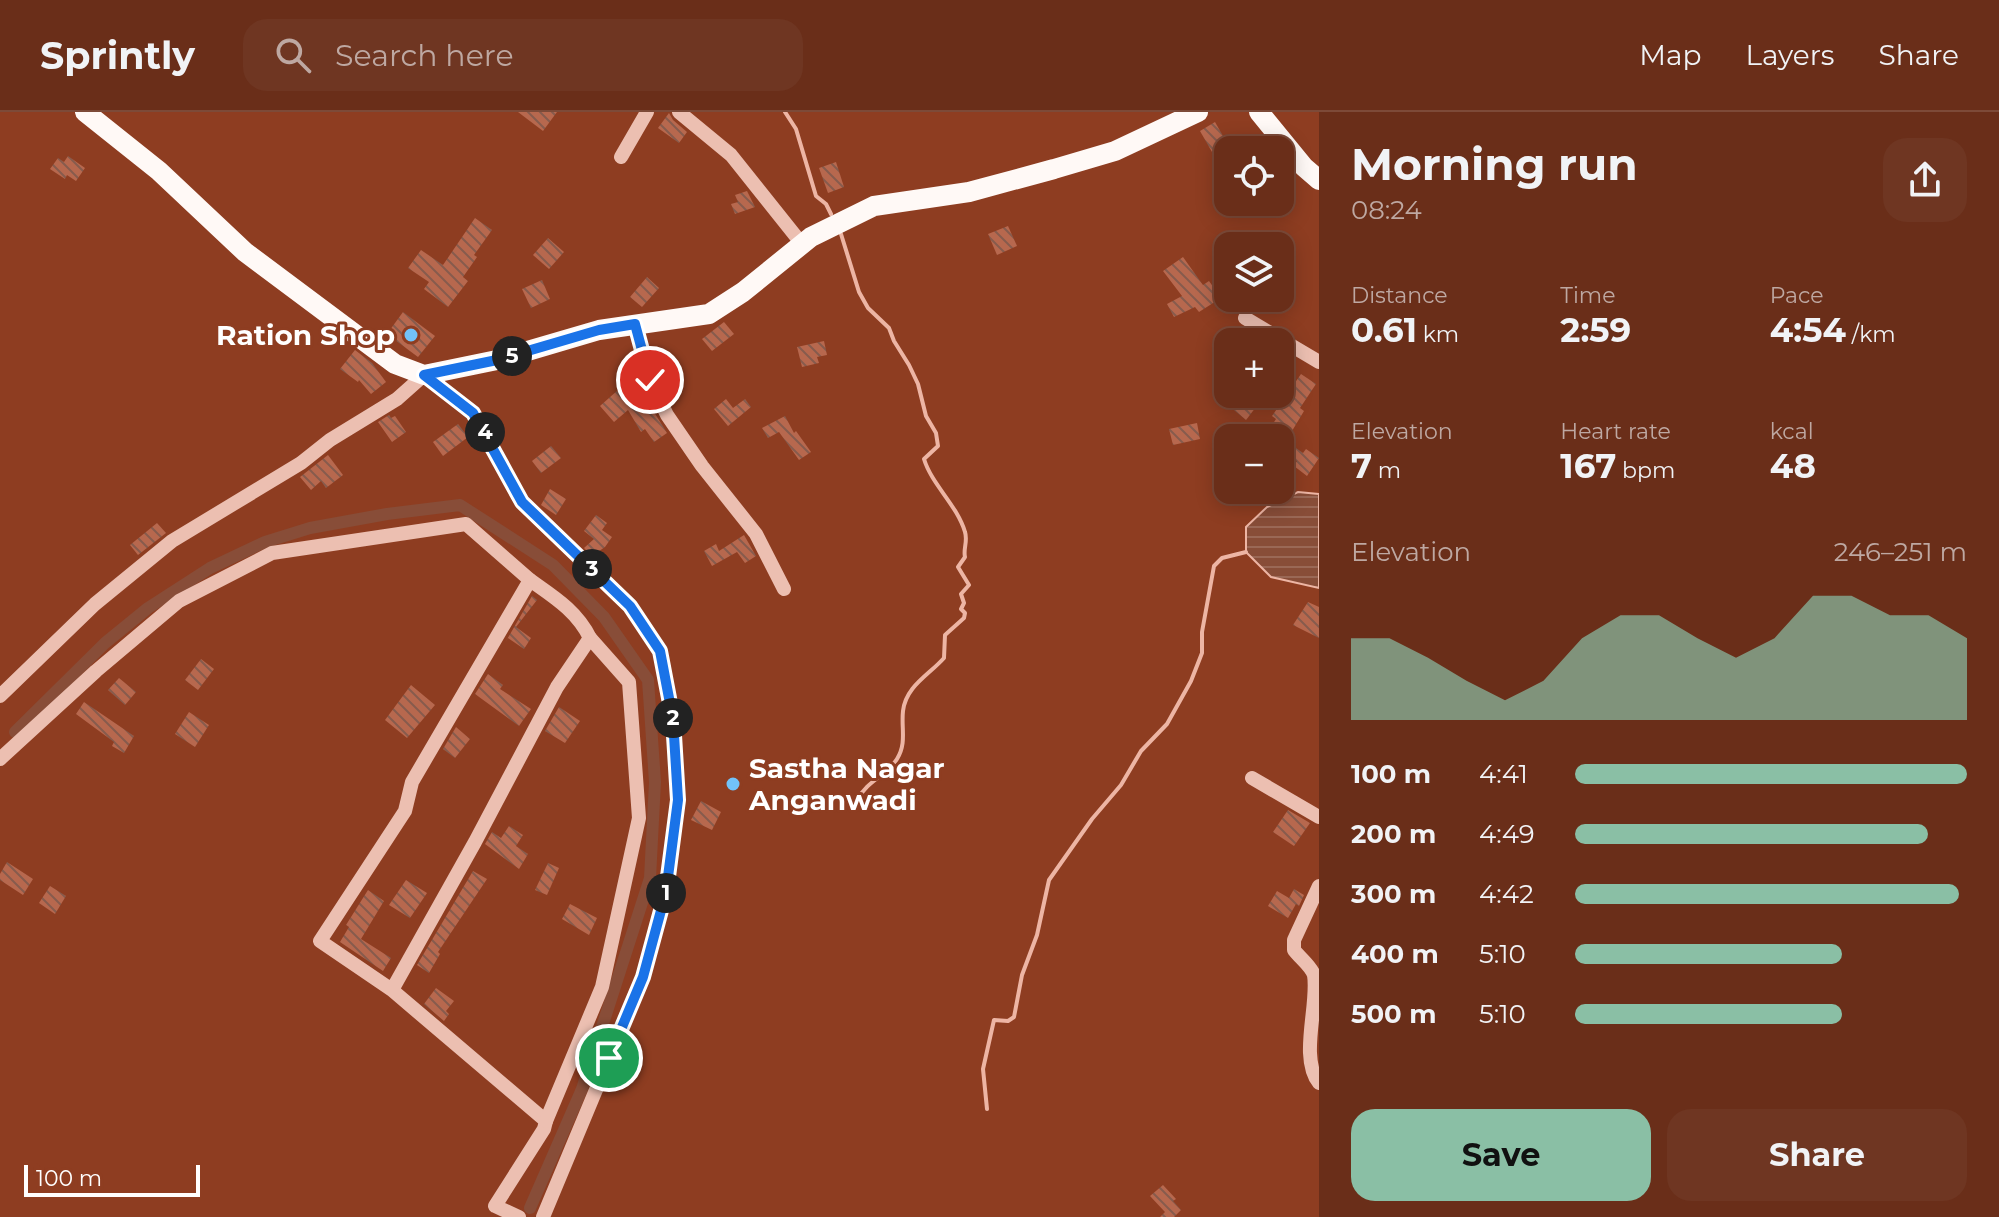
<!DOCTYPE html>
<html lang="en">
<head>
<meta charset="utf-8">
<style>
  body { margin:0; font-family:Montserrat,sans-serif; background:#6f3622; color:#f1f3f6; height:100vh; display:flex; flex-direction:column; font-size:30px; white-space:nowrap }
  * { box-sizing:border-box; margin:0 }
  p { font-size:26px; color:#bea8a2 }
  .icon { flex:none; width:44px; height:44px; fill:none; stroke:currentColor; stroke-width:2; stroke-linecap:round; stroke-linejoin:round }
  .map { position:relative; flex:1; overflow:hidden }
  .side { display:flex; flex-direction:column; background:#6a2e19; width:680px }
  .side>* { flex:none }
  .controls { position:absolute; left:1214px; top:24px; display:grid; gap:16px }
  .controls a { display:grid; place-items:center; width:80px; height:80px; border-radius:16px; background:#6a2e19; box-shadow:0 4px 20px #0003,0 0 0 2px #7d4a38; font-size:40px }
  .scale { position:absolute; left:24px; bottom:20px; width:176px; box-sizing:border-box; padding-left:8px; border:4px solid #fff; border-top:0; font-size:22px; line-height:28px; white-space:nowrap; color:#fff; -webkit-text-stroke:6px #8e3d21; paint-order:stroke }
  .pin { position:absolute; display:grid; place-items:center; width:68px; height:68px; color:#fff; margin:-34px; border:4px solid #fff; border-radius:50%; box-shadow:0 2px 8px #0007 }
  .km { position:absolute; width:40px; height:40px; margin:-20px; border-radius:50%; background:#222; color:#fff; font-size:22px; line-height:40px; text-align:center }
  .round { display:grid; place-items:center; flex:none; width:84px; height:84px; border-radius:24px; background:#6f3622 }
  .summary { display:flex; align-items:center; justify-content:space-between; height:136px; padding:0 32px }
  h1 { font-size:44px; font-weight:700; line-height:60px }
  .stats { display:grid; grid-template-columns:repeat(3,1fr); gap:12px; height:136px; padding:8px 32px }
  .stats div { display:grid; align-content:center }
  .stats b { font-size:34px; font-weight:700 }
  .stats small { font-size:22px; font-weight:400 }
  .stats p { font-size:22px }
  .chart { height:224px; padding:16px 32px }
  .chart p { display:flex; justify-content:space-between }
  .chart svg { width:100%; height:144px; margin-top:8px; fill:#8abfa5; opacity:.7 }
  .button { display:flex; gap:16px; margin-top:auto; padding:16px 32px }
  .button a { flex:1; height:92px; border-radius:24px; background:#8abfa5; color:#111; font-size:32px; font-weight:700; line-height:92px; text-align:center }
  .button a+a { background:#6f3622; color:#f1f3f6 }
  ul { padding:0 32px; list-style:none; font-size:26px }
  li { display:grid; grid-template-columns:128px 96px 1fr; align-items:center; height:60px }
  li i { height:20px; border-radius:10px; background:#8abfa5 }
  header { display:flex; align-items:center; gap:48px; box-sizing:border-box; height:112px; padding:0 40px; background:#6a2e19; border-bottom:2px solid #7d4a38 }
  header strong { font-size:38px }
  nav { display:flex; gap:44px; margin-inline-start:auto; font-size:28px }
  .search { width:560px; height:72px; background:#6f3622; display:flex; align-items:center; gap:20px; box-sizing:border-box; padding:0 28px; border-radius:24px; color:#bea8a2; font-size:30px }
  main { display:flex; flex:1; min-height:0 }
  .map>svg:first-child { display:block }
</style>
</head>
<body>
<header>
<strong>Sprintly</strong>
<div class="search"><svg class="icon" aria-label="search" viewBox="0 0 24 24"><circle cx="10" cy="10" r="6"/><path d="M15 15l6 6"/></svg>Search here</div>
<nav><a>Map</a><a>Layers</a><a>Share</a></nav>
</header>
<main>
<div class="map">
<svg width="1319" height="1105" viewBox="0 0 1319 1105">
  <defs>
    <pattern id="water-rules" width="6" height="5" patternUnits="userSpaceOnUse" patternTransform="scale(2)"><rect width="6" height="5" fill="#884d38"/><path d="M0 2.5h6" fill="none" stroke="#9a6856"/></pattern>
    <pattern id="building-back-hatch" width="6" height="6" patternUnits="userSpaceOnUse" patternTransform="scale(2)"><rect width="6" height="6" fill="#b7684e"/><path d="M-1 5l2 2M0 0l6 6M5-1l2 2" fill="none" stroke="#875b4d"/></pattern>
  </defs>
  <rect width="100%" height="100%" fill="#8e3d21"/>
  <polygon fill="url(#water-rules)" stroke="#edb5a4" stroke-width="2" points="1298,380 1319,382 1319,476 1271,465 1246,440 1246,415 1267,395"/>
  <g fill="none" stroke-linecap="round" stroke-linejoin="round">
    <g stroke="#edb5a4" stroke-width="4">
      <polyline points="785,0 796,17 816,84 826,92 831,102"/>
      <path d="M841,122L859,180L868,196L889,216L894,229L909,253L918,272L926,304L936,321L938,334L924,347C932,373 957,393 965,420C968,429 963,437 965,445L958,455L969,473L961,482L964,491L961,497L965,501L964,506L945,523L944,546C929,563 906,574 903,599C901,616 907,631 897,647C886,664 867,669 858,687"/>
      <polyline points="987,997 983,957 994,908 1008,909 1014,905 1022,863 1037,823 1049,768 1092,707 1121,673 1141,639 1167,612 1191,569 1202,541 1202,520 1214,454 1222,446 1246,440"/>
    </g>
    <polyline stroke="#884d38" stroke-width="12" points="15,620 105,531 148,496 210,456 265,430 310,416 387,402 460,393 553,453 604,505 648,568 655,670 650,766 582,977 530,1096"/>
  </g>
  <g fill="url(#building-back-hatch)">
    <polygon points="518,0 557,0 543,19"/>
    <polygon points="669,1 673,8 687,20 679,31 658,16"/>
    <polygon points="1215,10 1227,31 1212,40 1200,19"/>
    <polygon points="68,44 85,56 76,69 67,63 65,67 50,57 58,46 64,50"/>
    <polygon points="836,50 844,75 828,81 819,56"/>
    <polygon points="747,79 755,95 735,102 731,92 738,90 735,83"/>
    <polygon points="475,106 492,118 474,143 477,145 463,165 468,169 448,195 424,177 429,170 408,156 421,138 443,153"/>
    <polygon points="1008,114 1017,134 997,143 988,122"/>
    <polygon points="548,126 564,140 549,157 533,143"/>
    <polygon points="1183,145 1203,173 1209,169 1221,186 1199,200 1195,195 1174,205 1167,192 1182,184 1163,159"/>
    <polygon points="647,165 659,176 642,195 630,185"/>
    <polygon points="542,168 550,187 531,196 522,177"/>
    <polygon points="403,200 435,224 418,245 387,222"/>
    <polygon points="724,210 734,222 712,239 702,227"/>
    <polygon points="824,229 827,243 817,245 819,251 802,255 797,235"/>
    <polygon points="355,238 372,251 386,270 371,282 359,268 358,270 340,257"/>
    <polygon points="636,262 643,277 636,282 651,302 654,300 667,321 654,330 645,317 641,320 628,298 614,310 600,294"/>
    <polygon points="1301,262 1316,272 1300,296 1304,299 1286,329 1303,341 1306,337 1319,346 1307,364 1294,354 1297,349 1280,337 1280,326 1264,326 1276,307 1272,304"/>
    <polygon points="1248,282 1266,282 1246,308 1234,298"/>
    <polygon points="726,287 733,296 745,287 751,295 728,314 714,297"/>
    <polygon points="389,303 391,306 395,304 406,320 392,330 378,310"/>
    <polygon points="785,304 794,321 796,319 811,340 799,348 779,320 768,326 762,316"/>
    <polygon points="1197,311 1200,327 1173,333 1169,317"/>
    <polygon points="458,312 468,325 443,344 433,330"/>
    <polygon points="551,334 561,346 541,361 532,349"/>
    <polygon points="328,343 343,363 326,376 321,369 311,378 300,365"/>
    <polygon points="550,377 566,387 556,403 541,393"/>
    <polygon points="596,403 607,411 602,418 612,425 605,435 592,444 584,436 594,427 584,419"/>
    <polygon points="157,411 166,421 138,443 130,433"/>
    <polygon points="744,423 756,444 745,451 737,440 712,454 704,439 716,432 719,439"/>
    <polygon points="532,484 537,488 516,515 531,526 524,537 508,526 505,531"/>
    <polygon points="1308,490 1319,495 1319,526 1293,513"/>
    <polygon points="201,547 214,557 198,578 185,568"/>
    <polygon points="488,562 503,573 500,577 531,597 519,614 475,582"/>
    <polygon points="119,566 136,580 125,593 108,578"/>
    <polygon points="411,573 435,593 407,626 385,608"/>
    <polygon points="84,590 134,624 124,641 112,634 114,630 76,602"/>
    <polygon points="559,595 580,609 565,631 545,619"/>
    <polygon points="189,600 209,613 195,635 175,622"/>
    <polygon points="456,615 470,627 455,646 443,637"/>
    <polygon points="701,689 721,700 712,718 691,708"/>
    <polygon points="1288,698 1310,711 1294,734 1273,720"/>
    <polygon points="509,714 523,723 516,734 528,742 519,757 485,732 492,720 501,726"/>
    <polygon points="7,750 33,767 23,783 0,768 0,762"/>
    <polygon points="548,751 559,756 547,783 535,778"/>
    <polygon points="473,759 487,767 438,840 440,842 429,861 417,853"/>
    <polygon points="406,768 427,781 410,806 389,793"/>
    <polygon points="50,774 66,784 55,802 39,791"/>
    <polygon points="1294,777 1304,783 1299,794 1296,792 1288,806 1268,794 1277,779 1289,786"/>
    <polygon points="368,778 384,789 361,827 391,846 383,859 340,830 349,815 346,813"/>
    <polygon points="570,792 597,806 589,823 562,807"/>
    <polygon points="436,876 454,889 446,899 449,902 444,909 424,892"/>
    <polygon points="1163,1073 1176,1087 1173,1089 1181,1098 1174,1105 1160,1105 1165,1100 1150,1084"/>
  </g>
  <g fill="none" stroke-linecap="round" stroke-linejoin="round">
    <g stroke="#ecbfb1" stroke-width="14">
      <polyline points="679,0 731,43 802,132"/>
      <polyline points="621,45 647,0"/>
      <polyline points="1245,206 1319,250"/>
      <polyline points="635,212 650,268 667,303 702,354 756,422 784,477"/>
      <polyline points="0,584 95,492 172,429 301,351 330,328 397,287 424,263 473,301 522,390 630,494 660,539 673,607 678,688 666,780 643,865 543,1105"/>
      <polyline points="0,647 96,559 179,489 272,441 466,412 530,468"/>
      <polyline points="1252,666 1319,705"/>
      <path d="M1319,774L1294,828V838C1300,846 1311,854 1314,863C1319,892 1299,946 1319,971"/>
      <path d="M392,878L475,730L557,575L590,526C577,499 554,485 530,468L412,670L405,699L320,829L392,878L546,1009L544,1017L495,1094L519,1105"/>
      <polyline points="546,1009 602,875 639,706 629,570 590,526"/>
    </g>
    <g stroke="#fff9f6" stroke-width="20">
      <polyline points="85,0 159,59 245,140 395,252 424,263 497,248 599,218 709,202 743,180 811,125 874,94 969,80 1054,57 1115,39 1198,0"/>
      <polyline points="1259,0 1304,55 1319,68"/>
    </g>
  </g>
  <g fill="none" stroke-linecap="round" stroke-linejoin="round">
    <g stroke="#fff" stroke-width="16">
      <polyline id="route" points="609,946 643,865 666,780 678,688 673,607 660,539 630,494 522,390 473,301 424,263 497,248 599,218 635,212 650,268"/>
    </g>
    <use href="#route" stroke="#1a73e8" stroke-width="10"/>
  </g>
  <g fill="#72c2f8" stroke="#8e3d21" stroke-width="3">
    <circle cx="411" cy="223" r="8"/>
    <circle cx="733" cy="672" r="8"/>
  </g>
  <g text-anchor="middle" stroke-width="6" stroke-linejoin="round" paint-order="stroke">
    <g font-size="28" font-weight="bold" fill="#fff" stroke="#8e3d21" text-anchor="end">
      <text x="395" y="233">Ration Shop</text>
      <text x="749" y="666" text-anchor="start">Sastha Nagar<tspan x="749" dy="32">Anganwadi</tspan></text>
    </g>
  </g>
</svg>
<div class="controls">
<a><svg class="icon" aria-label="locate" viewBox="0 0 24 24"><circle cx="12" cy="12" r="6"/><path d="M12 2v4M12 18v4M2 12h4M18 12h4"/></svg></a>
<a><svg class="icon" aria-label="layers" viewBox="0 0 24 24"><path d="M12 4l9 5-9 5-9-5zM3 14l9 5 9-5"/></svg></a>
<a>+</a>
<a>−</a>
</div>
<div class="scale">100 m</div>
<div class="pin" style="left:609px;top:946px;background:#1e9e55"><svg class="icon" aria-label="arrive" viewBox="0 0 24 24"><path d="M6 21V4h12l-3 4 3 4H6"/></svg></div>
<div class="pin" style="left:650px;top:268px;background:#d93025"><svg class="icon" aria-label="check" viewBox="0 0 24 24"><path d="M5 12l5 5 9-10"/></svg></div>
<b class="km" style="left:666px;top:781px">1</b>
<b class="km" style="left:673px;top:606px">2</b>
<b class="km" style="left:592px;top:457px">3</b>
<b class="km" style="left:485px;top:320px">4</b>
<b class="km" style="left:512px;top:244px">5</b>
</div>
<section class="side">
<div class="summary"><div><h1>Morning run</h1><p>08:24</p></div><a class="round"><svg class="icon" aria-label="share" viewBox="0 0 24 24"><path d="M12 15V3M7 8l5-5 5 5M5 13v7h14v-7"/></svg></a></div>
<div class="stats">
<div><p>Distance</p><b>0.61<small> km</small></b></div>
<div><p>Time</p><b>2:59</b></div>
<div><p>Pace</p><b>4:54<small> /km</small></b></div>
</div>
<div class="stats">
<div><p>Elevation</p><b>7<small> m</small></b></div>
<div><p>Heart rate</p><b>167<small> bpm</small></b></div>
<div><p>kcal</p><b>48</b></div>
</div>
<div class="chart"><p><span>Elevation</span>246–251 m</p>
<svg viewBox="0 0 160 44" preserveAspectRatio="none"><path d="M0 44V19L10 19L20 25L30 32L40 38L50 32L60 19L70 12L80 12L90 19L100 25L110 19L120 6L130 6L140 12L150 12L160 19V44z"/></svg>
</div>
<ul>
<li><b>100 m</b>4:41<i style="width:100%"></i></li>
<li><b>200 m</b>4:49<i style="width:90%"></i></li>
<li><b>300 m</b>4:42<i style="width:98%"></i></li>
<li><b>400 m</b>5:10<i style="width:68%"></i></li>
<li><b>500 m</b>5:10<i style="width:68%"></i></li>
</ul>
<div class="button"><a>Save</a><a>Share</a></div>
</section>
</main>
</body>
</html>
